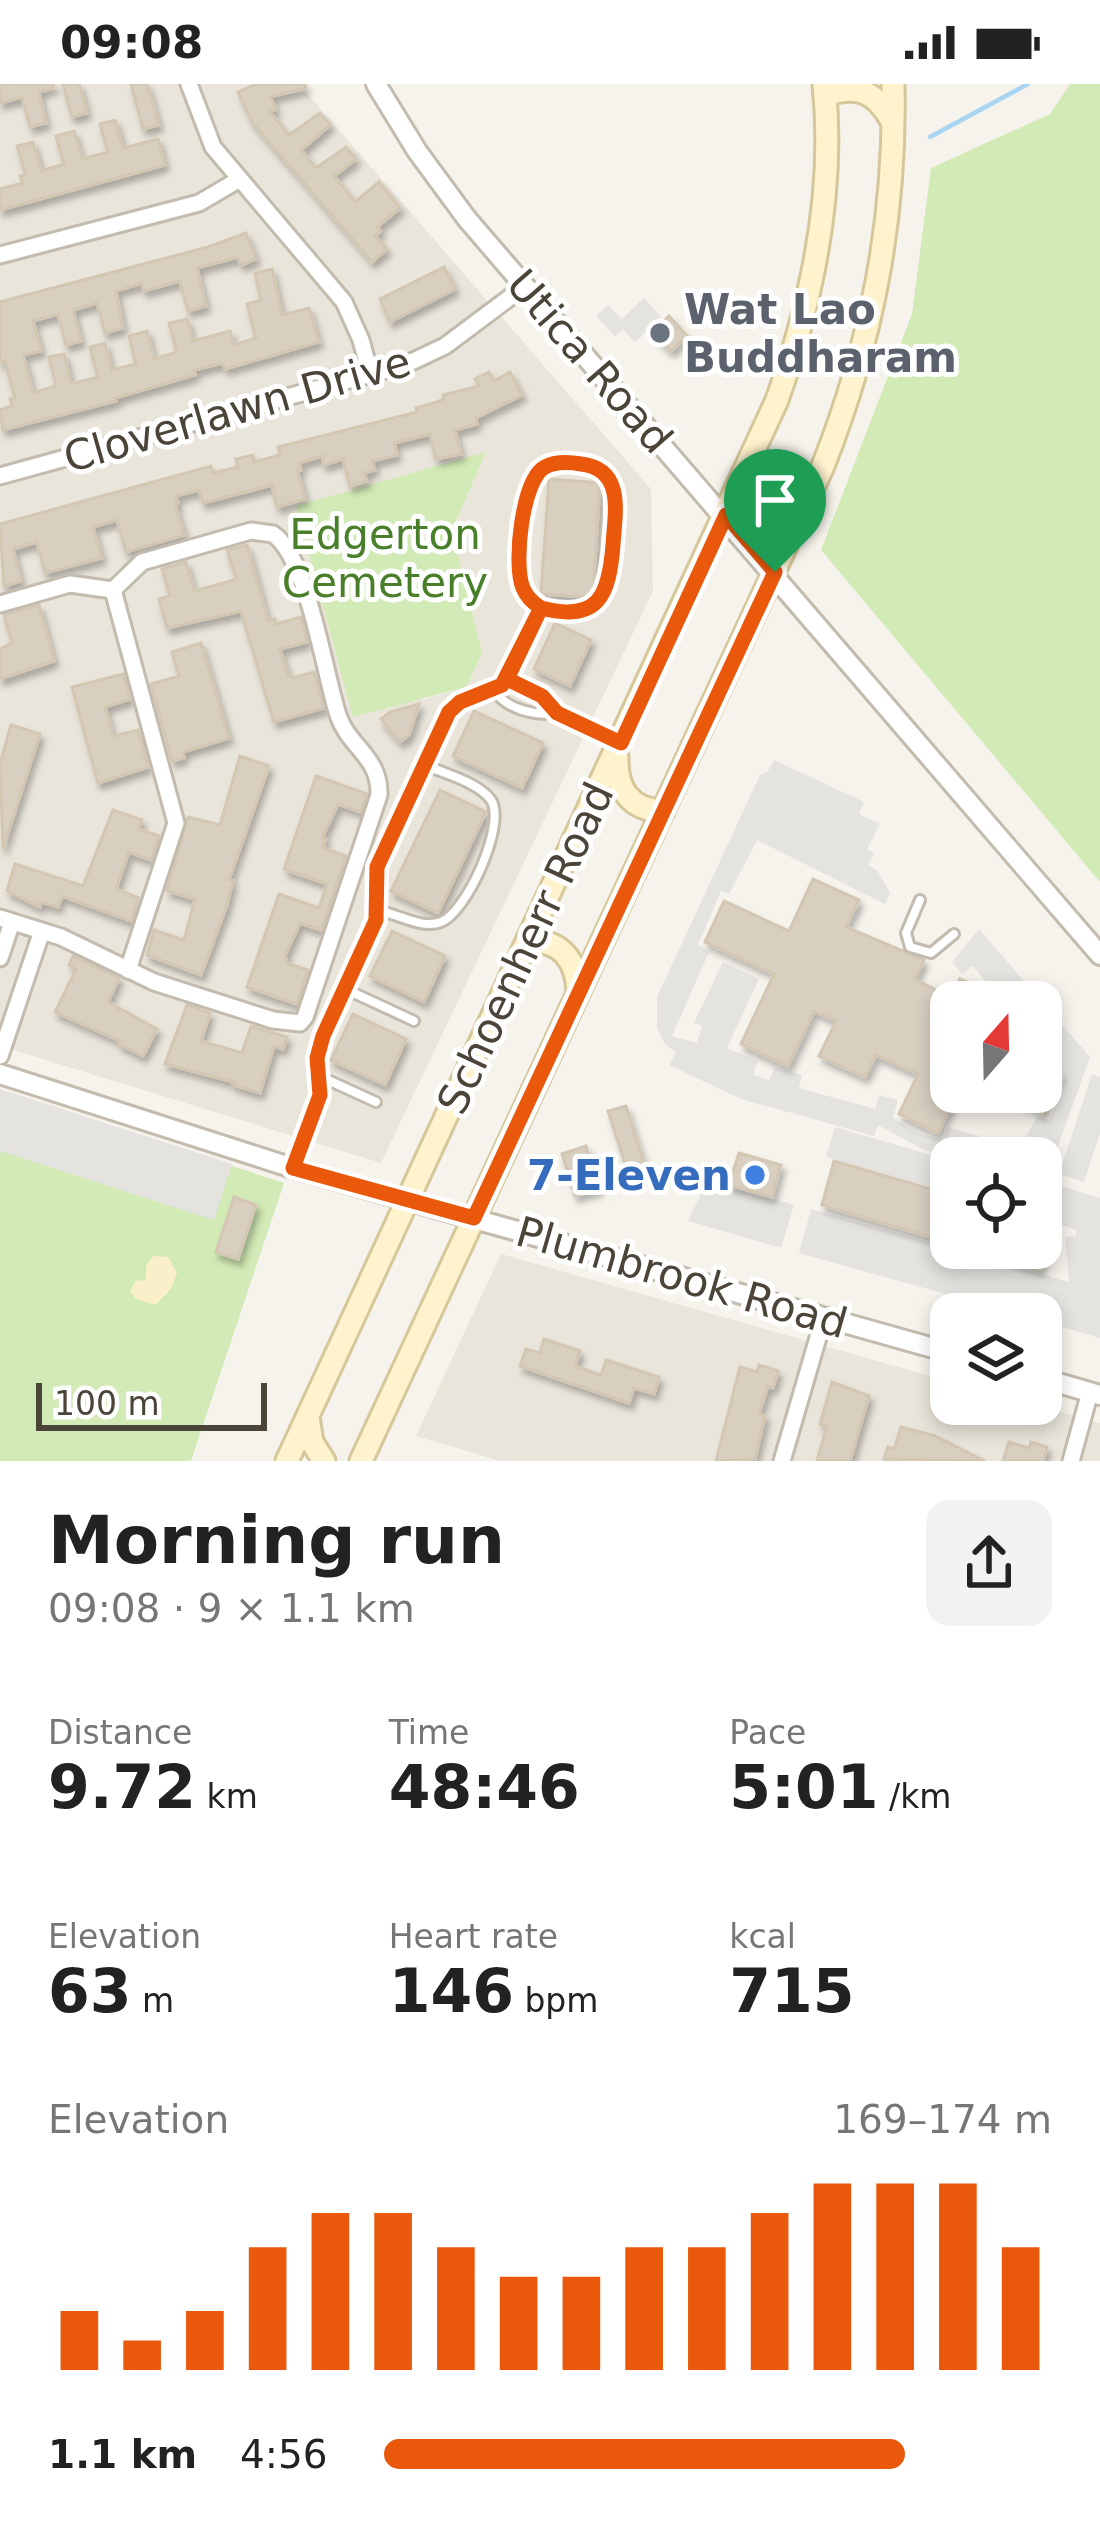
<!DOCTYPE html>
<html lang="en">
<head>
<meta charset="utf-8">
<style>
  body { margin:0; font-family:"DejaVu Sans",sans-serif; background:#f2f2f2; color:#222; height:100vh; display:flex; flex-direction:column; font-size:45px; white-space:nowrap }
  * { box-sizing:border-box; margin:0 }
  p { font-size:39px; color:#767676 }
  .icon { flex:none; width:66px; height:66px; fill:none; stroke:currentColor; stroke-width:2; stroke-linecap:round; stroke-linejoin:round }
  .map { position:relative; height:1377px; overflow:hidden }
  .side { display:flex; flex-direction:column; background:#fff; flex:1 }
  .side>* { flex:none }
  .needle { width:78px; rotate:20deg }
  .controls { position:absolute; left:930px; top:897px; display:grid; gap:24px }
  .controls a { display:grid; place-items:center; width:132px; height:132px; border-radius:24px; background:#fff; box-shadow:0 6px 18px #0003; font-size:60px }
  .scale { position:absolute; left:36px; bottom:30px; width:231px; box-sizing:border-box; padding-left:12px; border:6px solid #4b4439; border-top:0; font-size:33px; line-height:42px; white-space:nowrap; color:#4b4439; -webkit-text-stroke:9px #fff; paint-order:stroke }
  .pin { position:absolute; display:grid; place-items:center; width:102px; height:102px; color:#fff; margin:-123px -51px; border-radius:50% 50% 50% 0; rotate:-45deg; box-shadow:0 0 12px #0007 }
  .pin .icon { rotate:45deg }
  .round { display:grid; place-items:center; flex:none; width:126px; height:126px; border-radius:24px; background:#f2f2f2 }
  .summary { display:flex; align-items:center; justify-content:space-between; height:204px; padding:0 48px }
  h1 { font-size:66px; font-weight:700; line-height:90px }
  .metrics { display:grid; grid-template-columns:repeat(3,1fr); gap:18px; height:204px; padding:12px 48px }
  .metrics div { display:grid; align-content:center }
  .metrics b { font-size:60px; font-weight:700 }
  .metrics small { font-size:33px; font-weight:400 }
  .metrics p { font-size:33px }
  .chart { height:336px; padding:24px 48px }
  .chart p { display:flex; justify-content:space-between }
  .chart svg { width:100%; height:216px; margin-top:12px; stroke:#ea580c; stroke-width:6 }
  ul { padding:0 48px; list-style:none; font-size:39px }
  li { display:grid; grid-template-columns:192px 144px 1fr; align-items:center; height:90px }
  li i { height:30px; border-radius:15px; background:#ea580c }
  .status { display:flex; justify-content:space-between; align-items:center; height:84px; padding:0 60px; background:#fff; direction:ltr }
  .status svg { height:33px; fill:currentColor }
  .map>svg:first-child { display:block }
</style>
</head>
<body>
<div class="status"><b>09:08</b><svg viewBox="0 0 49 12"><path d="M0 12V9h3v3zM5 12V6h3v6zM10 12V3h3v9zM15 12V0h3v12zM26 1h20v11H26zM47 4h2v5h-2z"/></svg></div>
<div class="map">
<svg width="1100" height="1377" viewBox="0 0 1100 1377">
  <defs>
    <filter id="shadow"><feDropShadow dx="3.5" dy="6" stdDeviation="3" flood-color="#0004"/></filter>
  </defs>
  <rect width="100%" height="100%" fill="#f6f3ec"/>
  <g fill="#eae5da" fill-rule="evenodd">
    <path d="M0,0H299L651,405L653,507L381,1079L0,962ZM485,370L452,446L482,569L466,603L422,616L297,422Z"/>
    <polygon points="501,1170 951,1298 951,1320 1031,1320 1100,1339 1100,1377 500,1377 416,1352"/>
  </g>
  <g fill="#d2eab5">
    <polygon points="1070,0 1100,0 1100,798 821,466 912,230 931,84 1050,30"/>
    <polygon points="486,368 452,446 482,569 466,603 353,633 296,422"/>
    <polygon points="0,1006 284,1099 191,1377 0,1377"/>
  </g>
  <polygon fill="#f9efc9" points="153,1172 168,1173 177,1189 171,1205 155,1221 136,1215 130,1208 135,1197 146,1196 146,1182"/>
  <g fill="#e5e3e0">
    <polygon points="644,214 661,233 635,258 623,245 615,252 596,232 608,221 622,235"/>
    <polygon points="774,676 864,718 859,730 880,740 867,765 874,769 868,781 877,786 890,809 885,820 757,756 729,810 721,807 698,861 709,868 672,952 697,959 702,942 694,939 723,878 759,895 727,964 758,977 753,990 769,996 775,983 802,991 799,1004 875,1025 879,1011 898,1016 893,1034 920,1050 944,1056 948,1043 991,1056 987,1068 998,1071 1002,1059 1018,1060 1026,1053 1037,1032 1049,1036 1062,1010 1064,993 1041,962 1041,918 1004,918 973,882 962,890 952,878 979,845 1090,973 1058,1062 1041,1081 1041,1074 953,1074 922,1065 878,1041 874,1052 741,1015 669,981 676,969 664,959 657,944 657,913 760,691 768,687"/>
    <polygon points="1092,990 1100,993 1100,1049 1084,1098 1059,1090"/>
    <polygon points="0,1005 232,1080 214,1136 0,1067"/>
    <polygon points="835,1043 951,1077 951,1109 826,1073"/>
    <polygon points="708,1096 794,1121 781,1164 688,1137"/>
    <polygon points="1054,1100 1100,1114 1100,1254 1041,1237 1041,1230 1017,1230 799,1169 811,1125 1069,1198 1065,1153 1076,1152 1077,1146 1041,1135 1041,1104 1052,1107"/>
  </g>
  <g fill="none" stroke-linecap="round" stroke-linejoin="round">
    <polyline stroke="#a9d4f2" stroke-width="4.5" points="930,53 1028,0"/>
  </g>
  <g fill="#d8cfc1" stroke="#d3c7b4" stroke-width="3" filter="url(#shadow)">
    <polygon points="0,0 53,0 54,3 39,8 46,39 30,43 22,13 0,19"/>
    <polygon points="63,0 79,0 87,29 72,33"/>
    <polygon points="131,0 147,0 159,41 143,45"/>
    <polygon points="256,0 305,0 306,4 270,13 276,25 270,28 289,51 320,29 330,41 301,66 316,84 346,63 356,75 334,92 355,118 379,98 400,124 377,143 381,147 375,152 387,165 372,178 252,38 238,8"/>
    <polygon points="115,36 123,64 158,55 165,81 0,126 0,105 23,99 20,92 26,91 17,62 33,58 41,87 64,80 56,52 74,47 82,75 108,68 100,40"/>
    <polygon points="246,149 256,175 241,181 238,173 197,184 206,222 188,227 180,197 144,207 142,199 116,207 123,244 105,249 97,219 73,226 81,257 66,261 58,230 33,237 41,267 23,271 33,309 56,302 49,273 64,270 71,300 98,293 90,263 105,259 112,286 136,280 129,252 147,247 154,275 177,268 169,239 187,235 193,257 230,247 234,261 256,254 247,220 261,216 255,189 272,185 282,231 309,224 319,258 225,285 223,279 194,286 195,291 115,314 116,317 3,346 0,326 12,322 10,315 15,314 5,277 0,278 0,218 208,163"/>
    <polygon points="444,183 455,205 390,238 380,215"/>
    <polygon points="669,232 687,252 671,267 652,248"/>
    <polygon points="489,288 494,297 510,288 522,311 476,334 477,340 455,346 461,370 436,375 430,350 394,359 397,371 372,377 375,386 364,389 367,397 350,402 343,375 324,381 322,372 299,379 301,386 297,386 305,415 277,423 272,401 203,419 199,406 176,412 178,419 175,420 184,451 126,468 117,436 93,443 102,474 45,489 37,458 13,465 21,497 4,502 0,440 211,382 213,389 238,383 236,375 253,371 254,378 280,371 278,363 417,328 416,324 437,318 444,315 443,311 479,302 475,295"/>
    <polygon points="549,395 600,399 593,509 588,513 541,510"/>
    <polygon points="247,461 268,537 275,535 276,540 301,533 307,558 280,565 288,591 292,594 314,588 324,624 274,638 241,527 167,544 159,515 170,512 162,485 186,478 194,507 231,497 236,494 227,466"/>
    <polygon points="39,521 54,577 0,595 0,565 12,559 4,531"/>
    <polygon points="555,539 591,556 570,602 534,585"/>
    <polygon points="201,559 229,654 183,668 184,674 172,677 151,600 179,592 172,568"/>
    <polygon points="123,590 130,615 105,623 113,652 138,646 148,683 98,699 72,603"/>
    <polygon points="419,620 409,651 400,658 381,635 390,628"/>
    <polygon points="474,627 543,659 522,704 453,672"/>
    <polygon points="11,641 40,650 3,765 0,680"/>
    <polygon points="240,672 269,682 229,796 233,797 227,821 201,891 147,871 154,846 184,856 195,815 167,807 188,733 220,741"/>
    <polygon points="316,692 367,710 361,728 338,720 322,754 326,755 323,764 346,772 321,846 300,839 285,872 287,879 308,886 297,920 247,903 279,810 319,824 327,800 284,785"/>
    <polygon points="440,706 486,728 438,829 391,807"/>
    <polygon points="113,726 142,736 138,745 159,752 151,776 129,768 116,805 139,814 131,837 62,812 58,823 41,818 40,823 7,807 15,780 83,802"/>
    <polygon points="813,795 859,816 846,843 924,876 915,895 951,914 960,895 1010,918 951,918 951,1008 957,1008 938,1049 899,1030 918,990 876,971 865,993 819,972 836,937 814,927 788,982 741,960 774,890 705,858 724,817 789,847"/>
    <polygon points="392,847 445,872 424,918 370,892"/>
    <polygon points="73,872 119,894 108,918 157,945 143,972 119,960 120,957 55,928 76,885 69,881"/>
    <polygon points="187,921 210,929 201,957 242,969 251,942 287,953 283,965 274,962 260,1009 233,1001 234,998 165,980"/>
    <polygon points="353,930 406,955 385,1001 331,976"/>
    <polygon points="1041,981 1060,990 1041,1031 1041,1027 1001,1008 1041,1008"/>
    <polygon points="626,1022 647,1089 630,1095 608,1027"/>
    <polygon points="586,1062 599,1105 575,1112 562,1070"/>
    <polygon points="739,1069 781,1081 772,1113 729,1101"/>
    <polygon points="834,1077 951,1111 951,1159 822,1121"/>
    <polygon points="234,1113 256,1121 238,1175 216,1168"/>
    <polygon points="980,1164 1046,1164 1040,1185 980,1167"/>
    <polygon points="544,1255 580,1267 575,1282 601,1291 606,1276 659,1293 654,1310 634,1304 629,1319 520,1282 526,1265 540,1269"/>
    <polygon points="759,1281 778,1287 773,1304 768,1302 759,1330 765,1332 755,1375 716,1377 740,1283 757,1288"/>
    <polygon points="832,1298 869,1312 850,1377 817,1377 827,1342 820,1340"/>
    <polygon points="901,1343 935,1352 985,1377 884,1375 888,1363 894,1365"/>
    <polygon points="1009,1358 1029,1364 1031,1358 1047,1363 1043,1377 1003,1377"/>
  </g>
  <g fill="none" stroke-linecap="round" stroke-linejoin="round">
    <g stroke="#c2bbae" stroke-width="14">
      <g id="service">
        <polyline points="507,595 542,612 557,629 615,656"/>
        <path d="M495,607C506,625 535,632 555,629"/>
        <polyline points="920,816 906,849 910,863 931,869 954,850"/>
        <path d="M378,827C398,829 421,846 441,838C466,829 507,740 491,716C478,698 445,690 425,681"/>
        <polyline points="343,904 414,937"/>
        <polyline points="321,997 330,997 376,1018"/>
        <path d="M294,1082L320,1011L318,974L323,951L376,835V792L381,775L449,628L460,618L502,601L541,524C533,519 527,514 523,504C514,482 522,395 545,383C556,377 569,378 581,380C625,385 615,429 613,461C609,511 599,539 541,524"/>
      </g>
    </g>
    <g stroke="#c2bbae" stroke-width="21">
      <g id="minor">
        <polyline points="189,0 213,63 344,218 361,256 370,289"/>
        <polyline points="0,171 199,119 240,95"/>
        <polyline points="0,392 407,280 445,262 525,202"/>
        <polyline points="113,506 176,739 128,886"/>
        <path d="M0,520L70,500L113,506L142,478L251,447L273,450C308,474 324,588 338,631C349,664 380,672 379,711L305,933L300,939L273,936L154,898L61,853L0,834"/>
        <polyline points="0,874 12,838"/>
        <polyline points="0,972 42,847"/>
        <polyline points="782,1377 824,1233"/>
        <polyline points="1071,1377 1090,1308"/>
      </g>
    </g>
    <g stroke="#c2bbae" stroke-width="24">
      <g id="tertiary">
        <polyline points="376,0 417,67 467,135 1100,871"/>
        <polyline points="0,990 293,1084 951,1269"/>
        <polyline points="1041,1294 1100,1311"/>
      </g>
    </g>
    <g stroke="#d6c79b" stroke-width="27">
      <g id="secondary">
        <path d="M825,11C858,0 875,7 892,37"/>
        <path d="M617,673C616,705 630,726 663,727"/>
        <path d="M529,858C562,855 577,878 578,909"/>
        <polyline points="308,1333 312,1358 324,1377"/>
        <path d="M287,1377L777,316C812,217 835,105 824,0"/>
        <path d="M361,1377L823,382C872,258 896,134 893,0"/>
      </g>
    </g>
    <use href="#service" stroke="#fff" stroke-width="8"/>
    <use href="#minor" stroke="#fff" stroke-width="15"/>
    <use href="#tertiary" stroke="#fff" stroke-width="18"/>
    <use href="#secondary" stroke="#fff3cd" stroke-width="21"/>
  </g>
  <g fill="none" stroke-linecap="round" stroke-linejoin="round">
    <g stroke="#fff" stroke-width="24">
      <path id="route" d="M775,488L726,431L621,659L557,629L542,612L507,595L541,524C533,519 527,514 523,504C513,481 522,395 545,383C556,377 569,378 581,380C625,385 615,429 613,461C609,511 599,539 541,524L502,601L460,618L449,628L377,783L376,836L323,952L317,974L320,1011L293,1084L474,1134L775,488"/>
    </g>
    <use href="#route" stroke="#ea580c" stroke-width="15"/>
  </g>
  <circle fill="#6b7280" stroke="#fff" stroke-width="4.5" cx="660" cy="249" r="12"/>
  <circle fill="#3f7fe0" stroke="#fff" stroke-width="4.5" cx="755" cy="1091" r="12"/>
  <g text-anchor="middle" stroke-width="10" stroke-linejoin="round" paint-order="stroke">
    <g font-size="42" font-weight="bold" fill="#5b616d" stroke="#fff" text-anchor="start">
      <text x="684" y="240">Wat Lao<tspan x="684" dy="48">Buddharam</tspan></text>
    </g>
    <g font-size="42" fill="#4b4439" stroke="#fff">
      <text transform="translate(590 277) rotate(49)" y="15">Utica Road</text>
      <text transform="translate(237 325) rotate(-16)" y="15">Cloverlawn Drive</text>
      <text transform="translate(525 864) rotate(-65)" y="15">Schoenherr Road</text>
      <text transform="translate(682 1193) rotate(16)" y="15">Plumbrook Road</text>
    </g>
    <g font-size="42" fill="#4a7f2a" stroke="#fff">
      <text x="385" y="465">Edgerton<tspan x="385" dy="48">Cemetery</tspan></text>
    </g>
    <g font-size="42" font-weight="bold" fill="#366cbe" stroke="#fff" text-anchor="end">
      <text x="731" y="1106">7-Eleven</text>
    </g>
  </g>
</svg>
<div class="controls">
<a><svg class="needle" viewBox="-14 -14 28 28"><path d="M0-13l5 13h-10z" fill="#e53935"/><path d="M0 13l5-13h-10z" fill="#767676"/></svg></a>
<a><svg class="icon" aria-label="locate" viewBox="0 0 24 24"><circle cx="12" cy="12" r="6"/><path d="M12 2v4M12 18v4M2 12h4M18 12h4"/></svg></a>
<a><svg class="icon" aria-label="layers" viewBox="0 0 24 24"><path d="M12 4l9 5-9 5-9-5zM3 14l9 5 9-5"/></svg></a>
</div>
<div class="scale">100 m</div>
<div class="pin" style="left:775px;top:488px;background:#1e9e55"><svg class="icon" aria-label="arrive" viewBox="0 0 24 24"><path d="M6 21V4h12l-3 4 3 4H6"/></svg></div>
</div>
<section class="side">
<div class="summary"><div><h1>Morning run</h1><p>09:08 · 9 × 1.1 km</p></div><a class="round"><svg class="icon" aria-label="share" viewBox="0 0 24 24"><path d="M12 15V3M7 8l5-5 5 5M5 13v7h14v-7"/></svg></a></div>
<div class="metrics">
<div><p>Distance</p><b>9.72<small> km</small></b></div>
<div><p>Time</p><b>48:46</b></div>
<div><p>Pace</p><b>5:01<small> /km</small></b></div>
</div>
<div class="metrics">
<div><p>Elevation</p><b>63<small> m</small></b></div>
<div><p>Heart rate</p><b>146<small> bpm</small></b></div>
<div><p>kcal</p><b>715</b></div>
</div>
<div class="chart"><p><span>Elevation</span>169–174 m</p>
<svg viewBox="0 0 160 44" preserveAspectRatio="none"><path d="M5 44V32M15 44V38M25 44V32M35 44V19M45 44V12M55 44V12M65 44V19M75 44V25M85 44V25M95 44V19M105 44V19M115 44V12M125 44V6M135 44V6M145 44V6M155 44V19"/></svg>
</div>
<ul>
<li><b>1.1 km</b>4:56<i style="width:78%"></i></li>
</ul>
</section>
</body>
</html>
